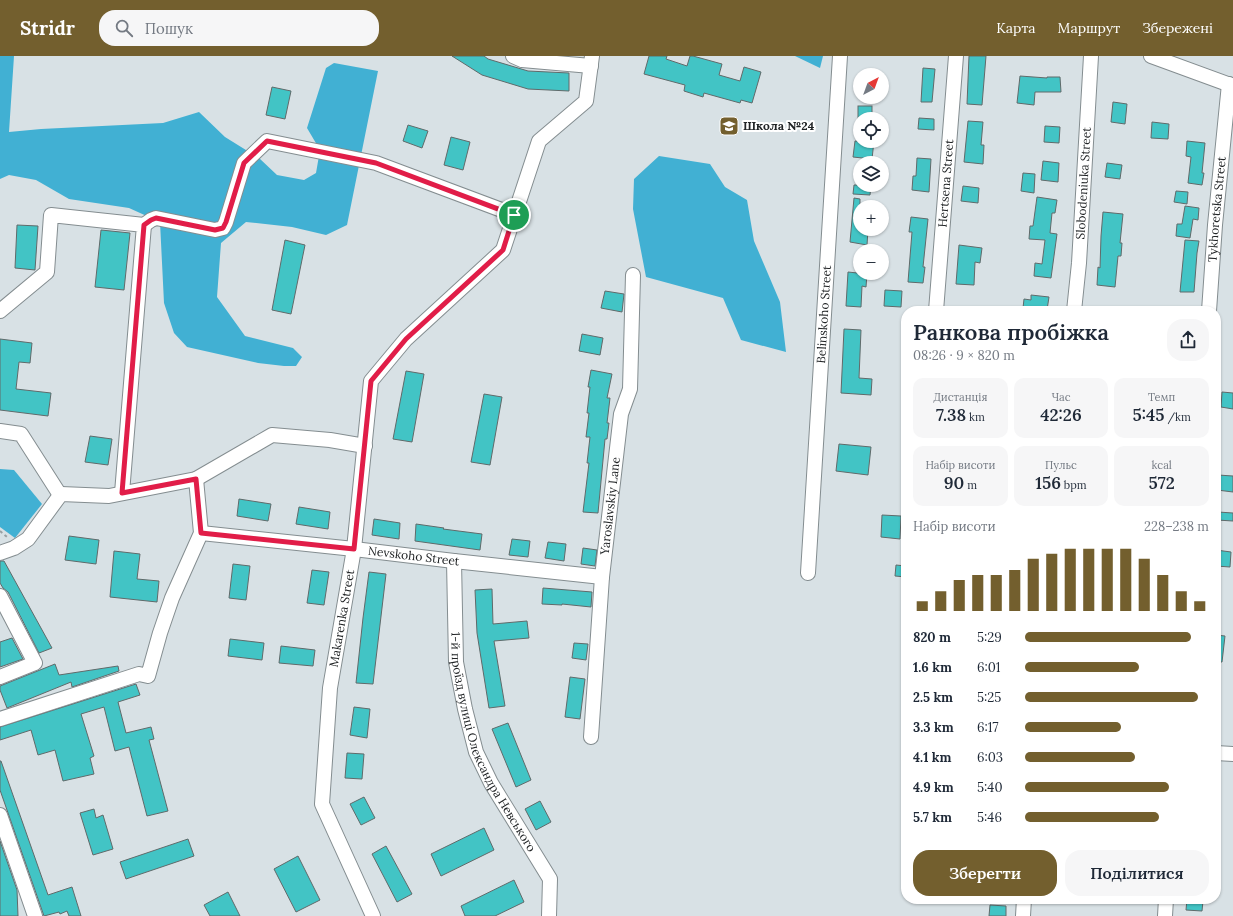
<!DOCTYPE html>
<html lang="uk">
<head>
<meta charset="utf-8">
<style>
  body { margin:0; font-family:Lora,serif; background:#f6f6f7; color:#1f2937; height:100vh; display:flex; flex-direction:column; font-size:15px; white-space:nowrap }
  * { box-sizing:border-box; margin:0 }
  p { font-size:13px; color:#747a83 }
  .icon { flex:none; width:22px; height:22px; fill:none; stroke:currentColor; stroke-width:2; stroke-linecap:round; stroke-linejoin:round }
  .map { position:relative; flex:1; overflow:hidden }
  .panel { position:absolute; left:901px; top:250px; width:320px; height:598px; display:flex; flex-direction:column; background:#fff; border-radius:16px; box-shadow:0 1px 3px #0004 }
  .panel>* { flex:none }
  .needle { width:26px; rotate:41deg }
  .controls { position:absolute; left:853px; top:12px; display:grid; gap:8px }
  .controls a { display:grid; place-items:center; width:36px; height:36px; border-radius:50%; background:#fff; box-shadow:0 1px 3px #0004; font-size:20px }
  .pin { position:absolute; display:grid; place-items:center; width:34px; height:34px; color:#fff; margin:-17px; border:2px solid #fff; border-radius:50%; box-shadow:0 1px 4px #0007 }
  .round { display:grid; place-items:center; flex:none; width:42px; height:42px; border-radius:16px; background:#f6f6f7 }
  .head { display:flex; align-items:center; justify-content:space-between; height:68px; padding:0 12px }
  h1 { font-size:22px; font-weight:600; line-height:30px }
  .metrics { display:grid; grid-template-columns:repeat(3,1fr); gap:6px; height:68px; padding:4px 12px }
  .metrics div { display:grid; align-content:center; border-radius:10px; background:#f6f6f7; text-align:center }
  .metrics b { font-size:17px; font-weight:600 }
  .metrics small { font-size:11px; font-weight:400 }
  .metrics p { font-size:11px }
  .chart { height:112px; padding:8px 12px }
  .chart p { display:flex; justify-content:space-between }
  .chart svg { width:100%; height:72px; margin-top:4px; stroke:#735f2e; stroke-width:6 }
  .action { display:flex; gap:8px; margin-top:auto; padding:8px 12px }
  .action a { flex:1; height:46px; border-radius:16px; background:#735f2e; color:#fff; font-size:16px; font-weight:600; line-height:46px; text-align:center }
  .action a+a { background:#f6f6f7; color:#1f2937 }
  ul { padding:0 12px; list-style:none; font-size:13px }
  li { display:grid; grid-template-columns:64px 48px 1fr; align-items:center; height:30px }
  li i { height:10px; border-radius:5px; background:#735f2e }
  header { display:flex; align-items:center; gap:24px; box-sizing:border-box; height:56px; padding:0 20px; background:#735f2e; color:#fff }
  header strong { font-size:19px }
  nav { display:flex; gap:22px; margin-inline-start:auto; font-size:14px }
  .search { width:280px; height:36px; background:#f6f6f7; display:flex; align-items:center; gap:10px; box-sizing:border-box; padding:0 14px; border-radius:16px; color:#747a83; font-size:15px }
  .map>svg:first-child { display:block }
</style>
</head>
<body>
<header>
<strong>Stridr</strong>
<div class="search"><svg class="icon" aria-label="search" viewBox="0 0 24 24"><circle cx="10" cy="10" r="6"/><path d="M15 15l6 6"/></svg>Пошук</div>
<nav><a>Карта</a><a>Маршрут</a><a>Збережені</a></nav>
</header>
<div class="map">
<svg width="1233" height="860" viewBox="0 0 1233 860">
  <rect width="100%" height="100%" fill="#d8e1e5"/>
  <g fill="#41b0d3">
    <polygon points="0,0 14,0 9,76 41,73 163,67 199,56 225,81 259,102 277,119 304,124 316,117 320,94 307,72 326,12 334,7 378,15 347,169 326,179 292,171 246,166 221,187 217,241 245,280 293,292 302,301 296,310 284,310 258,307 187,291 174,277 164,247 160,166 129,152 69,143 36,124 9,119 0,123"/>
    <polygon points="795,0 823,0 820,12"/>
    <polygon points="659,100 710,108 725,131 747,144 754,185 780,246 786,296 741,284 723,242 646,221 633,153 634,123"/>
    <polygon points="0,413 14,414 42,448 15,482 0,471"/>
  </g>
  <g fill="#42c4c5" stroke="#606a6a">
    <polygon points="452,0 484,0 488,3 528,15 569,17 569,35 528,33 482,19"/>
    <polygon points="649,0 667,0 666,3 687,10 690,0 693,0 722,8 719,19 740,25 744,11 761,16 752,47 741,44 740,47 704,37 703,41 684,35 685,29 644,18"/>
    <polygon points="969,0 986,0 982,49 967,48"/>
    <polygon points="923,12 935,13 932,46 921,46"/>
    <polygon points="1020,20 1047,22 1047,21 1060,21 1061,36 1035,36 1034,49 1017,47"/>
    <polygon points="272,31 291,35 285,63 266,59"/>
    <polygon points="1113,46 1127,48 1125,68 1111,66"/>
    <rect x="858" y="50" width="14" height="13"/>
    <polygon points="919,62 934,63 934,74 918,73"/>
    <polygon points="968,65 983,66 981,89 984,89 983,108 964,106"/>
    <polygon points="1152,66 1169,68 1168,83 1151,82"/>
    <polygon points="408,69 428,75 422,92 403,85"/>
    <polygon points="1045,70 1060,71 1059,87 1044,86"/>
    <polygon points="451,81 470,86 463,114 444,109"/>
    <polygon points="855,85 874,85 872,103 853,101"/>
    <polygon points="1187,85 1205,87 1202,117 1204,117 1202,129 1188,127 1191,101 1186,100"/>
    <polygon points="917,102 931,103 929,136 912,134 913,120 916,120"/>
    <polygon points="1043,105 1059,107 1058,126 1041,124"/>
    <polygon points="1107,107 1122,109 1120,123 1105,121"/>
    <polygon points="1023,117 1035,118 1034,137 1021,135"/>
    <polygon points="854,129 871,129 870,139 853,138"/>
    <polygon points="963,130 979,132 978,147 961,145"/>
    <polygon points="1176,135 1188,136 1187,148 1174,146"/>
    <polygon points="1037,141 1057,144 1055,157 1052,157 1050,177 1057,178 1051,222 1034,220 1035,207 1042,208 1045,184 1029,183 1030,170 1033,170"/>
    <polygon points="854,142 860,143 860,173 868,174 867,189 850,186"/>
    <polygon points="1185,150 1199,152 1198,164 1193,163 1190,182 1176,180 1177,168 1182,168"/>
    <polygon points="1103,156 1123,158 1120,187 1122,187 1121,200 1118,200 1115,231 1097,229 1098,211 1100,212 1101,180"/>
    <polygon points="911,161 928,163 923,211 925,211 923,227 908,226 912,176 909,176"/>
    <polygon points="17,169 38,170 35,214 15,212"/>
    <polygon points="101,174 130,177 124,234 95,231"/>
    <polygon points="285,184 305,189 291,258 272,254"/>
    <polygon points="1185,184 1199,185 1197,197 1194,236 1180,236"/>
    <polygon points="959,189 982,192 980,207 975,206 974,229 956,228"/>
    <polygon points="848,216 867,218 866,231 862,230 861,251 846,250"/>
    <polygon points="885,234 902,235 901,251 884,250"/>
    <polygon points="605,235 624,238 622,256 601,252"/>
    <polygon points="1031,239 1049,241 1047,254 1023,252 1024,243 1031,244"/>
    <polygon points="844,273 861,274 859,322 872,323 871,339 841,337"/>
    <polygon points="582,278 603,282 600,299 579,295"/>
    <polygon points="0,283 32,287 30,307 19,306 16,333 51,337 48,360 0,354"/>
    <polygon points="591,314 612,318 607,342 610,342 607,367 609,367 607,383 605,383 598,457 583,456 589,407 587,407 590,381 586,381 589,357 587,357 590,331 588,331"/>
    <polygon points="406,315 424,318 412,386 393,383"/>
    <polygon points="1222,336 1233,337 1233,353 1221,351"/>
    <polygon points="484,338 502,341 490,409 471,406"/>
    <polygon points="90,380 112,383 108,409 85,406"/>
    <polygon points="839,388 871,391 868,419 836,415"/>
    <polygon points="1218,419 1233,420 1233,436 1217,434"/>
    <polygon points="239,443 271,448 268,465 237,460"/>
    <polygon points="299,451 330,456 328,473 296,468"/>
    <polygon points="1218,456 1233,457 1233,465 1217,464"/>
    <polygon points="882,459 901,460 900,483 881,481"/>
    <polygon points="374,463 400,467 399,483 372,479"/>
    <polygon points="416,468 444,472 443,473 482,478 480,494 415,485"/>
    <polygon points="69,480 99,484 96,508 65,504"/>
    <polygon points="512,483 530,485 528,501 509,499"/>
    <polygon points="548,486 566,488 564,505 545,502"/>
    <polygon points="583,492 597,494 595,510 581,508"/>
    <polygon points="1216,494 1231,496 1230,511 1216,510"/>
    <polygon points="114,495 140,498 137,523 159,525 157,546 110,541"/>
    <polygon points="0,505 4,505 52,592 39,597 8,536 3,532 0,527"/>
    <polygon points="233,508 250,510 246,544 229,542"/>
    <polygon points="896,509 906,510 906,521 895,520"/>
    <polygon points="312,514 329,516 324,549 307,547"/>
    <polygon points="369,516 386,518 373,628 356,627 363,562"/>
    <polygon points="543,532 592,536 591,551 562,548 562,549 542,548"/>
    <polygon points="492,533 493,568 527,565 529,582 494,585 505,650 489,652 477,577 475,534"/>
    <polygon points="1216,579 1225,580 1222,606 1216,606"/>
    <polygon points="12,582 23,603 0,611 0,586"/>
    <polygon points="230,583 264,587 262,604 228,600"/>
    <polygon points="574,587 588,588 586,604 572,602"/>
    <polygon points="281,590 315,594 313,610 279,607"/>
    <polygon points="55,608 59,619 118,610 119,615 72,631 71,626 7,652 0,634 0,630"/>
    <polygon points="570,621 585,623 580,663 565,661"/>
    <polygon points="136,628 140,639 118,646 126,677 151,671 154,683 149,684 168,755 147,760 129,691 115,695 104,651 81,658 94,700 90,702 94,718 63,725 55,694 38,699 31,674 0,684 0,671"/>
    <polygon points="354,651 370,653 367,682 350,679"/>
    <polygon points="508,667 531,724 516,731 492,673"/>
    <polygon points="347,697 364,698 362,723 345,722"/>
    <polygon points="0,705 1,705 48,839 72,831 81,860 69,860 67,855 60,858 59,856 44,860 0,734"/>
    <polygon points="364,741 375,762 361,769 350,748"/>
    <polygon points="540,745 551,766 536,774 525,753"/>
    <polygon points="94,753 96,762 103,759 113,793 93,799 80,757"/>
    <polygon points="484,772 494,794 441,820 431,798"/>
    <polygon points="188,783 194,800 126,823 120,806"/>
    <polygon points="0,785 17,834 18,860 0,860"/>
    <polygon points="386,790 412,838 397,846 372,798"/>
    <polygon points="298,800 320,844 296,856 274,813"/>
    <polygon points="514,824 524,846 495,860 465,860 461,850"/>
    <polygon points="228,836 240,860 210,860 204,849"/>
    <polygon points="1187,843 1203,845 1202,855 1186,854"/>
    <polygon points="990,849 1006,850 1006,860 989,860"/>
  </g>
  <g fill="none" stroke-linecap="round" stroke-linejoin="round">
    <g stroke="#848d90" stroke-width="16">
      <g id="minor">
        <polyline points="513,0 522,4 591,10"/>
        <polyline points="1151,0 1233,30"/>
        <polyline points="144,169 151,164 156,162 215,174 223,172 226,166 244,107 267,85 376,107 515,159"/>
        <polyline points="0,255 47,216 51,159 144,169 122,437"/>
        <path id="s1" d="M936,255L956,0"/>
        <path id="s2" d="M1074,255L1079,207L1091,0"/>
        <path id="s3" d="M1209,255L1215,169L1229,28"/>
        <polyline points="0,375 21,378 60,439"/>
        <path id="s4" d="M201,477L354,493L454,505L602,521"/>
        <polyline points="0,497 14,492 28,483 61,438 109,440 196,423 272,379 330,384 365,390"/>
        <path id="s5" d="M454,505L456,606L465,653L476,696L491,727L550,823L549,860"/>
        <path id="s6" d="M808,517L840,0"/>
        <polyline points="0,540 35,607 0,621"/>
        <polyline points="0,663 139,618 148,620 160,577 172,542 201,477 196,423"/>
        <path id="s7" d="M591,681L602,521L621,358L630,333L633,219"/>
        <polyline points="1216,697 1233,698"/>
        <polyline points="0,759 35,860"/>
        <path id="s8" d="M373,860L322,748L330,632L354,493L371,325L406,283L503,194L539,85L586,45L592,0"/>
        <polyline points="1023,860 1024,843"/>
        <polyline points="1165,860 1166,843"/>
      </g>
    </g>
    <polyline stroke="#989fa2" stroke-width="2" stroke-dasharray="3 3" stroke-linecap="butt" points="0,475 7,481"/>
    <use href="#minor" stroke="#fff" stroke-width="14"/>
  </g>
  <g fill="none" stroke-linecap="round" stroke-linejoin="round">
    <g stroke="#fff" stroke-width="8">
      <polygon id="route" points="267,85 376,107 514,159 503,194 406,283 371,325 354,493 201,477 196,423 122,437 144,169 151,164 156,162 215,174 223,172 226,166 244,107"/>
    </g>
    <use href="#route" stroke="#e11d48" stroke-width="5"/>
  </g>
  <defs>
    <g id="school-square" transform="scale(1)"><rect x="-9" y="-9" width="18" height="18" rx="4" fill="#735f2e" stroke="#fff"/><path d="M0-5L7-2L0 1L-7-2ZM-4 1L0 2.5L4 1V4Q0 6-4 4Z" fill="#fff"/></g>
  </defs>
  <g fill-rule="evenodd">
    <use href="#school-square" x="729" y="70"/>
  </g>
  <g text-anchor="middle" stroke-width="4" stroke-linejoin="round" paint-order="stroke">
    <g font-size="12" font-weight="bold" fill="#212426" stroke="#fff" text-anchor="start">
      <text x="743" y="74">Школа №24</text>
    </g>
    <g font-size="12" fill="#212426" stroke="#fff">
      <text dy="4" stroke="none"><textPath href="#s1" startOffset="128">Hertsena Street</textPath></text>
      <text dy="4" stroke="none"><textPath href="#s2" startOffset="128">Slobodeniuka Street</textPath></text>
      <text dy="4" stroke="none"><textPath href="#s3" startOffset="102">Tykhoretska Street</textPath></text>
      <text dy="4" stroke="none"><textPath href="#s6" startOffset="259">Belinskoho Street</textPath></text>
      <text dy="4" stroke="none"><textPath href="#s7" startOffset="232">Yaroslavskiy Lane</textPath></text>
      <text dy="4" stroke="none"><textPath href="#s4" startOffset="214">Nevskoho Street</textPath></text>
      <text dy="4" stroke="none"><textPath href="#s8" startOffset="310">Makarenka Street</textPath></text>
      <text dy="4" stroke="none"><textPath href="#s5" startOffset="189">1-й проїзд вулиці Олександра Невського</textPath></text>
    </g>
  </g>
</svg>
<div class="controls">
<a><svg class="needle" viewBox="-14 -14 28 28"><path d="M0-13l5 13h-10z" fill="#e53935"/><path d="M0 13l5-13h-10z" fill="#747a83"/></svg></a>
<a><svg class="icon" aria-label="locate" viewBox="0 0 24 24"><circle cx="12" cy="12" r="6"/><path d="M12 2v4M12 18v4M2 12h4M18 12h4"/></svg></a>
<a><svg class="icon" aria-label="layers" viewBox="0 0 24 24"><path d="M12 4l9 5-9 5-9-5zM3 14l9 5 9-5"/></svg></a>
<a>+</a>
<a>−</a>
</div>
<div class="pin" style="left:514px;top:159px;background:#1e9e55"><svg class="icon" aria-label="arrive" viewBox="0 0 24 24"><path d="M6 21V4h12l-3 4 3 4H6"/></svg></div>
<section class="panel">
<div class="head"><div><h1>Ранкова пробіжка</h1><p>08:26 · 9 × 820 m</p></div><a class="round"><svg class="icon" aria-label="share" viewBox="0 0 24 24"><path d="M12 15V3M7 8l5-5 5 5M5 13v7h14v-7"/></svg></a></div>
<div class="metrics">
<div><p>Дистанція</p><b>7.38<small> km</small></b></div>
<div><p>Час</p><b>42:26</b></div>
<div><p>Темп</p><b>5:45<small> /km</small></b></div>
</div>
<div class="metrics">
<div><p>Набір висоти</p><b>90<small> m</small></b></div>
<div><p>Пульс</p><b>156<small> bpm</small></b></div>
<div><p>kcal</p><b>572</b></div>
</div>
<div class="chart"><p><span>Набір висоти</span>228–238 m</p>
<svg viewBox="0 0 160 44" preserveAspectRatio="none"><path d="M5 44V38M15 44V32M25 44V25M35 44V22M45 44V22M55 44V19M65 44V12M75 44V9M85 44V6M95 44V6M105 44V6M115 44V6M125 44V12M135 44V22M145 44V32M155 44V38"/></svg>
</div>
<ul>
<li><b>820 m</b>5:29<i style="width:90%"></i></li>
<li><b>1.6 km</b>6:01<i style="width:62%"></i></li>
<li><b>2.5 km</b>5:25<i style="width:94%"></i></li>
<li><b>3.3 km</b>6:17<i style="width:52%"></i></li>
<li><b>4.1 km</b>6:03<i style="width:60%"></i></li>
<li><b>4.9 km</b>5:40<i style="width:78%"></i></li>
<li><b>5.7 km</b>5:46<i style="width:73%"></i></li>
</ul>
<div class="action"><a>Зберегти</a><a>Поділитися</a></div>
</section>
</div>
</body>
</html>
